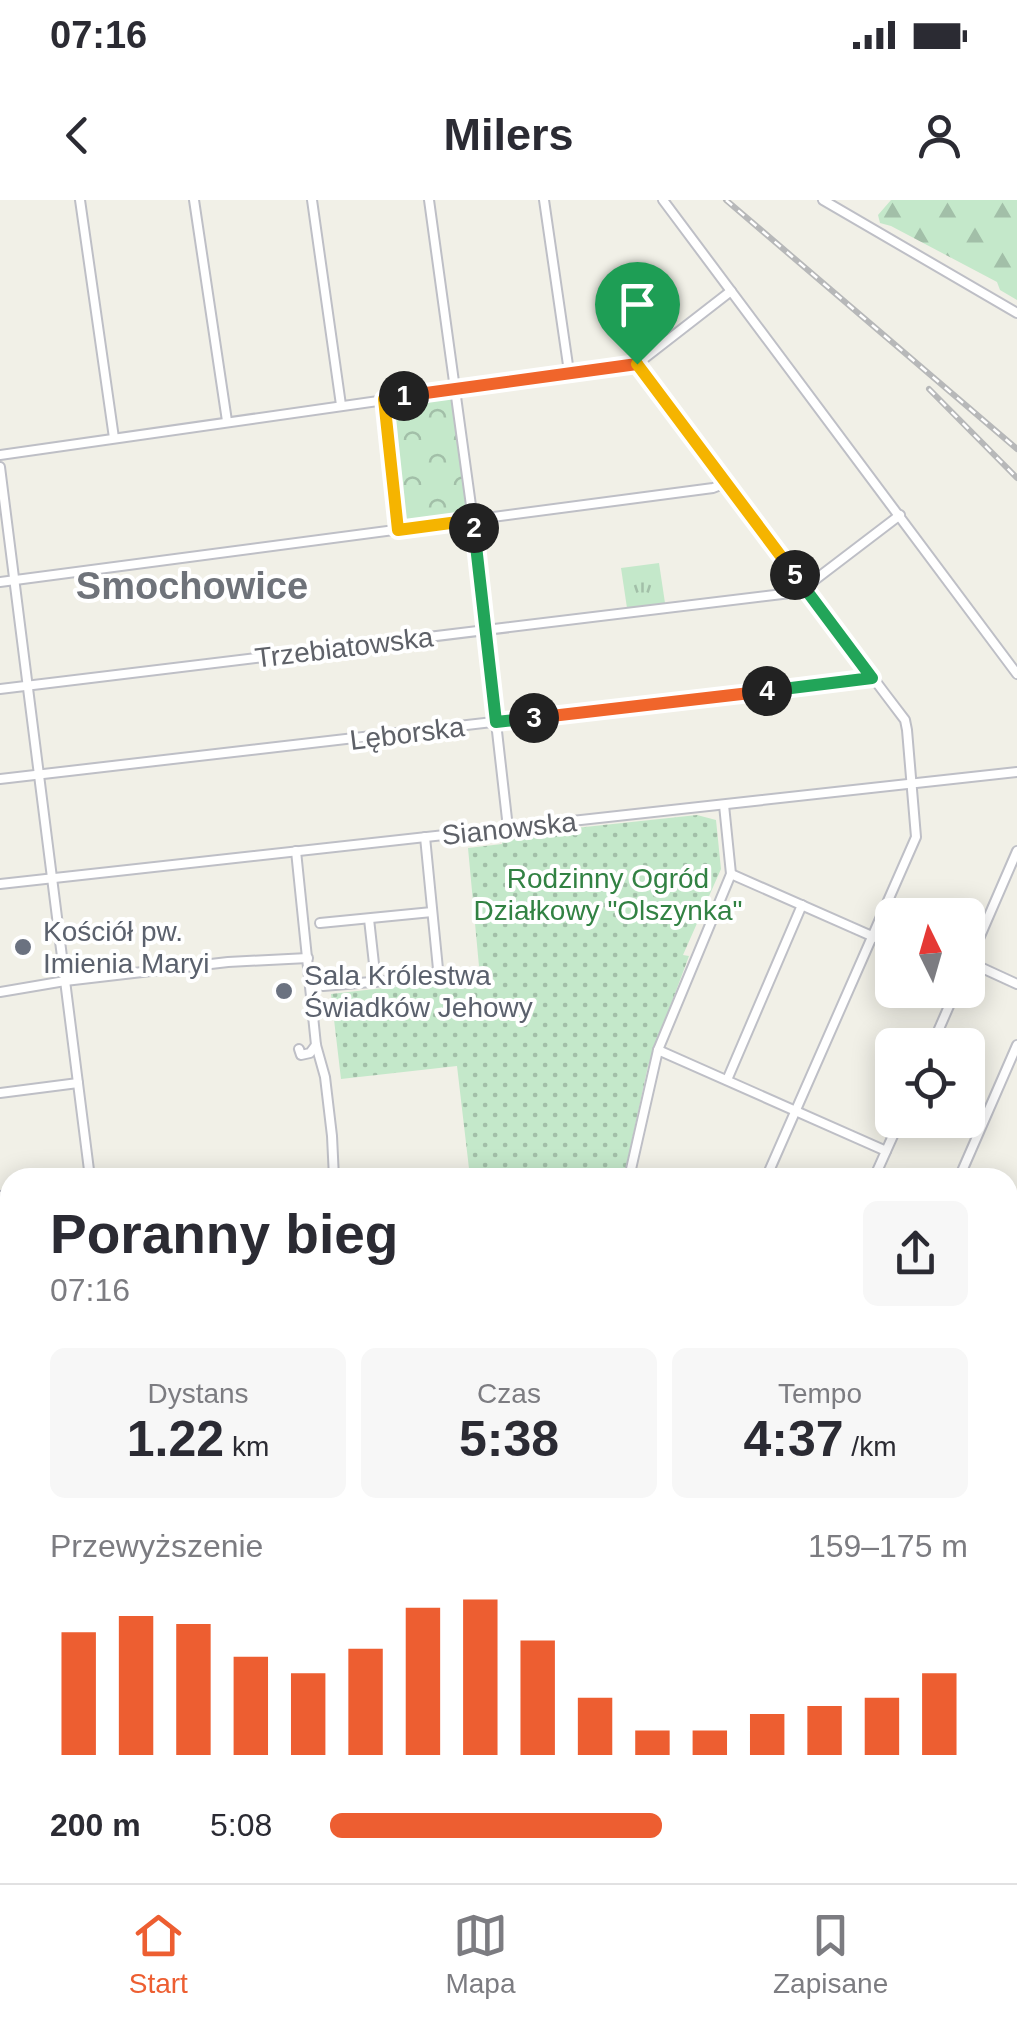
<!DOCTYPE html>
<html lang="pl">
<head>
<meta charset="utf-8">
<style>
  body { margin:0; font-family:Arial,sans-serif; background:#f7f7f7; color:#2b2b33; height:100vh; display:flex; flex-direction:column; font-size:38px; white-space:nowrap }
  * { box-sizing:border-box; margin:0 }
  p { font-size:32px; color:#7c7c81 }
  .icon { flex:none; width:55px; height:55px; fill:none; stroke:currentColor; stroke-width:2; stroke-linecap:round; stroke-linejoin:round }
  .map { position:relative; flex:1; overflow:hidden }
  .panel { position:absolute; left:0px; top:968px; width:1018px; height:718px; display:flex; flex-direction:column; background:#fff; border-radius:30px 30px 0 0; box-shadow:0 5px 25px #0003 }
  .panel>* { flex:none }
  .needle { width:65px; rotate:355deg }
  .buttons { position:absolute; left:875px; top:698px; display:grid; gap:20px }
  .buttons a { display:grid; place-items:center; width:110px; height:110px; border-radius:15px; background:#fff; box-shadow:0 5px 25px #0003; font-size:50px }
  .pin { position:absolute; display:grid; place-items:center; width:85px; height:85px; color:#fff; margin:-102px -42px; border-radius:50% 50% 50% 0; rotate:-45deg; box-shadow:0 0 10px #0007 }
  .pin .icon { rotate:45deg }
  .km { position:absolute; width:50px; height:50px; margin:-25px; border-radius:50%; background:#222; color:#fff; font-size:28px; line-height:50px; text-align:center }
  .round { display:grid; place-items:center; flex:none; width:105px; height:105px; border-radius:15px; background:#f7f7f7 }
  .head { display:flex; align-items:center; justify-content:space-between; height:170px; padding:0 50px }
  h1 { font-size:55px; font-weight:600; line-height:75px }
  .figures { display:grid; grid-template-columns:repeat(3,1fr); gap:15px; height:170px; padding:10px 50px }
  .figures div { display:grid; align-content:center; border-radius:15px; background:#f7f7f7; text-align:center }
  .figures b { font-size:50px; font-weight:600 }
  .figures small { font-size:28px; font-weight:400 }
  .figures p { font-size:28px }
  .chart { height:280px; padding:20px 50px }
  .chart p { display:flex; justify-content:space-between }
  .chart svg { width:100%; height:180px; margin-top:10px; stroke:#ed5e31; stroke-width:6 }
  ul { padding:0 50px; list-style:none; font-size:32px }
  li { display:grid; grid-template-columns:160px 120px 1fr; align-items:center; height:75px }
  li i { height:25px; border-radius:12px; background:#ed5e31 }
  .status { display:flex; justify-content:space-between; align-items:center; height:70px; padding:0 50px; background:#fff; direction:ltr }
  .status svg { height:28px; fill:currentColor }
  header { display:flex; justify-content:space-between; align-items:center; height:130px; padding:0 50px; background:#fff; font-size:45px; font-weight:600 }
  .tabs { display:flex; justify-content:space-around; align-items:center; height:140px; border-top:2px solid #e1e1e2; background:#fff; font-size:28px; color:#7c7c81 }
  .tabs a { display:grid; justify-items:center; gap:5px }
  .tabs .selected { color:#ed5e31 }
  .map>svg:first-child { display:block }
</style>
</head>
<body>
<div class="status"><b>07:16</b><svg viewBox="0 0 49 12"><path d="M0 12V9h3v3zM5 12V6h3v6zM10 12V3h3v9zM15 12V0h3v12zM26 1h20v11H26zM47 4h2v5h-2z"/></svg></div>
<header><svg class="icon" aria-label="back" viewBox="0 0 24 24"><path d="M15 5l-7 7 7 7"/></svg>Milers<svg class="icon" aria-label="person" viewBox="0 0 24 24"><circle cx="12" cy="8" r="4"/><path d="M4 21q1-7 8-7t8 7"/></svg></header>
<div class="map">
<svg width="1017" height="1683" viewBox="0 0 1017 1683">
  <defs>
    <pattern id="grass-tufts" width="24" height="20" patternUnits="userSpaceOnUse" patternTransform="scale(2.5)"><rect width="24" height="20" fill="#c4e8ca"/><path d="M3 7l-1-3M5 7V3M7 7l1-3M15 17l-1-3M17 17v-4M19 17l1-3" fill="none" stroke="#a2bfa8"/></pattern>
    <pattern id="forest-firs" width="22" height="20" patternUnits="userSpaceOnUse" patternTransform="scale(2.5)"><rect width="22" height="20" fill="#c4e8ca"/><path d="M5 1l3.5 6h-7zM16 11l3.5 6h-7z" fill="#a2bfa8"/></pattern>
    <pattern id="park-crowns" width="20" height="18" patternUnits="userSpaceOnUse" patternTransform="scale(2.5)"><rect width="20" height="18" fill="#c4e8ca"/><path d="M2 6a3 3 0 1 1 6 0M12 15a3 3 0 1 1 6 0" fill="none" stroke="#a2bfa8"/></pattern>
    <pattern id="garden-dots" width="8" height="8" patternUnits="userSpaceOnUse" patternTransform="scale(2.5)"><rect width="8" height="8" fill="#c4e8ca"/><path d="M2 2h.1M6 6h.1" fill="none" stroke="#a2bfa8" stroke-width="1.8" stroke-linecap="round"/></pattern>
  </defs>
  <rect width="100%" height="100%" fill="#f1f0e7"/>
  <g fill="url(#grass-tufts)">
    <polygon points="659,363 665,403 627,408 621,368"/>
    <polygon points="450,1675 792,1675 792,1683 451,1683"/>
  </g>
  <g fill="url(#forest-firs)">
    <polygon points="891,0 1017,0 1017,100 1000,90 997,82 891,26 880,23 878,15"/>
    <polygon points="1008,1591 1017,1594 1017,1683 792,1683 792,1675 1008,1675"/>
  </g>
  <polygon fill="url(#park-crowns)" points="452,193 468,316 405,324 399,316 388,205 390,202"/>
  <g fill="url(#garden-dots)">
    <polygon points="697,615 716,620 721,669 683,755 689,756 648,866 624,977 470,977 457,866 341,879 331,794 480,777 468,648 502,644 502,636"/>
    <polygon points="10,1288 10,1675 174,1675 175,1683 0,1683 0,1289"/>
  </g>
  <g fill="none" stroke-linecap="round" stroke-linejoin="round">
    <g stroke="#bebfc6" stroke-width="12">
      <g id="street">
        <polyline points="80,0 114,238"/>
        <polyline points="194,0 227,221"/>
        <polyline points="312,0 341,205"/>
        <polyline points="429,0 473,320 508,628"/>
        <polyline points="544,0 569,172"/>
        <polyline points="663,0 1017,474"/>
        <polyline points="823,0 1017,113"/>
        <polyline points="637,164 886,495 905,520 907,530 916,637 766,978"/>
        <polyline points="384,199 399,330"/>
        <polyline points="0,255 637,164 731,91"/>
        <polyline points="0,267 90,978"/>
        <polyline points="0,382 713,288 726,283"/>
        <polyline points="0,489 799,392 900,315"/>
        <polyline points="0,579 873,478"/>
        <polyline points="296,651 316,845 325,877 332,936 334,978"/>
        <polyline points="731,674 892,745"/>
        <polyline points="0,684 1017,572"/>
        <polyline points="369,719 376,782"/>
        <polyline points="320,723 432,712"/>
        <polyline points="969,762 1017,784"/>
        <polyline points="968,764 1017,651"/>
        <polyline points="323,786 431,777 438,769 425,637"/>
        <polyline points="0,792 65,781 228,762 308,758"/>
        <polyline points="932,845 956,790"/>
        <polyline points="299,849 301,855 310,853 316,845"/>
        <polyline points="658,850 886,951"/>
        <polyline points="727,880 802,705"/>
        <polyline points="0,893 78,883"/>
        <polyline points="629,978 658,850 731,674 724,605"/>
        <polyline points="874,978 900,920"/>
        <polyline points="959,978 1017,845"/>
        <polyline points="0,996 10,995"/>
        <polyline points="1008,1087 1017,1064"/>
        <polyline points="0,1114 10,1113"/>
        <polyline points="1008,1157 1017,1158"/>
        <polyline points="0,1239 10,1239"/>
        <polyline points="1008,1316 1017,1319"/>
        <polyline points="1008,1501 1017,1504"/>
        <polyline points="220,1675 221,1683"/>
        <polyline points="309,1675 309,1683"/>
        <polyline points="402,1675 403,1683"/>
      </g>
    </g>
    <g stroke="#f4e25d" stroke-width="16">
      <g id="primary">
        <polyline points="0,1143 10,1142"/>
        <polyline points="0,1160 10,1159"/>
        <polyline points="1008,1173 1017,1174"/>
        <polyline points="1008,1199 1017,1201"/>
        <polyline points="1008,1215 1017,1217"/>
        <polyline points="1008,1239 1017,1241"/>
      </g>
    </g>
    <use href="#street" stroke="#fff" stroke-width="8"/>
    <use href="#primary" stroke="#ffffae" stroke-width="11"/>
    <g stroke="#b7b8b9" stroke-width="6">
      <g id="rail">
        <polyline points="726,0 1017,249"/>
        <polyline points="929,189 1017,278"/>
      </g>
    </g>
    <use href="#rail" stroke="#fff" stroke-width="2.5" stroke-dasharray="8" stroke-linecap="butt"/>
  </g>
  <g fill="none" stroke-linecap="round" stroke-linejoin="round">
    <g stroke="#fff" stroke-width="20">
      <polyline id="split-1" points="404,196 637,164"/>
    </g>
    <g stroke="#fff" stroke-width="20">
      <polyline id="split-2" points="404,196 384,199 398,330 473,320 474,328"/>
    </g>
    <g stroke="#fff" stroke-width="20">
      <polyline id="split-3" points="474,328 496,522 534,518"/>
    </g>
    <g stroke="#fff" stroke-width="20">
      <polyline id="split-4" points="534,518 767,491"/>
    </g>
    <g stroke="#fff" stroke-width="20">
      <polyline id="split-5" points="767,491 872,478 795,375"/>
    </g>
    <g stroke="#fff" stroke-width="20">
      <polyline id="split-6" points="637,164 795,375"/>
    </g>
    <use href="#split-1" stroke="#f0652b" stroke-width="12"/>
    <use href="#split-2" stroke="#f5b400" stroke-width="12"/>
    <use href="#split-3" stroke="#22a559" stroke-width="12"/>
    <use href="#split-4" stroke="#f0652b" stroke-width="12"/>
    <use href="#split-5" stroke="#22a559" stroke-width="12"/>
    <use href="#split-6" stroke="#f5b400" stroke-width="12"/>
  </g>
  <g fill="#6b7280" stroke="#fff" stroke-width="4">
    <circle cx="23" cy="747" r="10"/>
    <circle cx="284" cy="791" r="10"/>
  </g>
  <g text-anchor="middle" stroke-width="8" stroke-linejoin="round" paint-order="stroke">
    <g font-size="28" fill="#5e6168" stroke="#fff">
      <text transform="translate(344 447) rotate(-7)" y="10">Trzebiatowska</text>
      <text transform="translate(407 533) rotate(-7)" y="10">Lęborska</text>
      <text transform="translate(509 628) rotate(-6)" y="10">Sianowska</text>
    </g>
    <g font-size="28" fill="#328243" stroke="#fff">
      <text x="608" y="688">Rodzinny Ogród<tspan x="608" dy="32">Działkowy "Olszynka"</tspan></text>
    </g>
    <g font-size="28" fill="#5b616d" stroke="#fff" text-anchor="start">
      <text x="43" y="741">Kościół pw.<tspan x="43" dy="32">Imienia Maryi</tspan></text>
      <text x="304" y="785">Sala Królestwa<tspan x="304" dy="32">Świadków Jehowy</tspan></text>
    </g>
    <g font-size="38" font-weight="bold" fill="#6f737a" stroke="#fff">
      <text x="192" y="399">Smochowice</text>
    </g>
  </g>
</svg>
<div class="buttons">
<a><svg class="needle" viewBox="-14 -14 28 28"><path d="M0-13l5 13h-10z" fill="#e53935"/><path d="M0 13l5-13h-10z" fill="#7c7c81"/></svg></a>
<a><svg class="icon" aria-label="locate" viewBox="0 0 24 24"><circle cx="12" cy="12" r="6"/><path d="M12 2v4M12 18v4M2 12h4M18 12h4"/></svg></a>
</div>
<div class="pin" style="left:637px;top:164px;background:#1e9e55"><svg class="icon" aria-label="arrive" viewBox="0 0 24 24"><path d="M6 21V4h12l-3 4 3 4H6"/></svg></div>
<b class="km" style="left:404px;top:196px">1</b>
<b class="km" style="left:474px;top:328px">2</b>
<b class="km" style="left:534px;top:518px">3</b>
<b class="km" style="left:767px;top:491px">4</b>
<b class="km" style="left:795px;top:375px">5</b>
<section class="panel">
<div class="head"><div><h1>Poranny bieg</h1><p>07:16</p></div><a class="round"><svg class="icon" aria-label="share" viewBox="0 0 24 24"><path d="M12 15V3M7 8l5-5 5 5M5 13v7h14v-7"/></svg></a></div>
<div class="figures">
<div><p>Dystans</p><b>1.22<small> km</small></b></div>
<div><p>Czas</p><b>5:38</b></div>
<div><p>Tempo</p><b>4:37<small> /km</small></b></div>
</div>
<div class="chart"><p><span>Przewyższenie</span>159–175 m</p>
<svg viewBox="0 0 160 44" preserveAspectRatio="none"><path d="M5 44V14M15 44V10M25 44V12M35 44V20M45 44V24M55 44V18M65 44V8M75 44V6M85 44V16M95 44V30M105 44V38M115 44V38M125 44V34M135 44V32M145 44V30M155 44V24"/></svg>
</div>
<ul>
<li><b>200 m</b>5:08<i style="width:52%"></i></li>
</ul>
</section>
</div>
<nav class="tabs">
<a class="selected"><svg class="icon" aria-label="home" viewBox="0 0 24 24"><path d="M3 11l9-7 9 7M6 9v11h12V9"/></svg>Start</a>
<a><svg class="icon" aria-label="map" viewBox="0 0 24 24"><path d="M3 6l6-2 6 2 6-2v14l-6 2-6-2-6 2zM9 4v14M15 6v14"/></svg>Mapa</a>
<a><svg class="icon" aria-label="saved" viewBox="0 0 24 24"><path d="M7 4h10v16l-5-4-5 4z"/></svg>Zapisane</a>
</nav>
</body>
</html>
